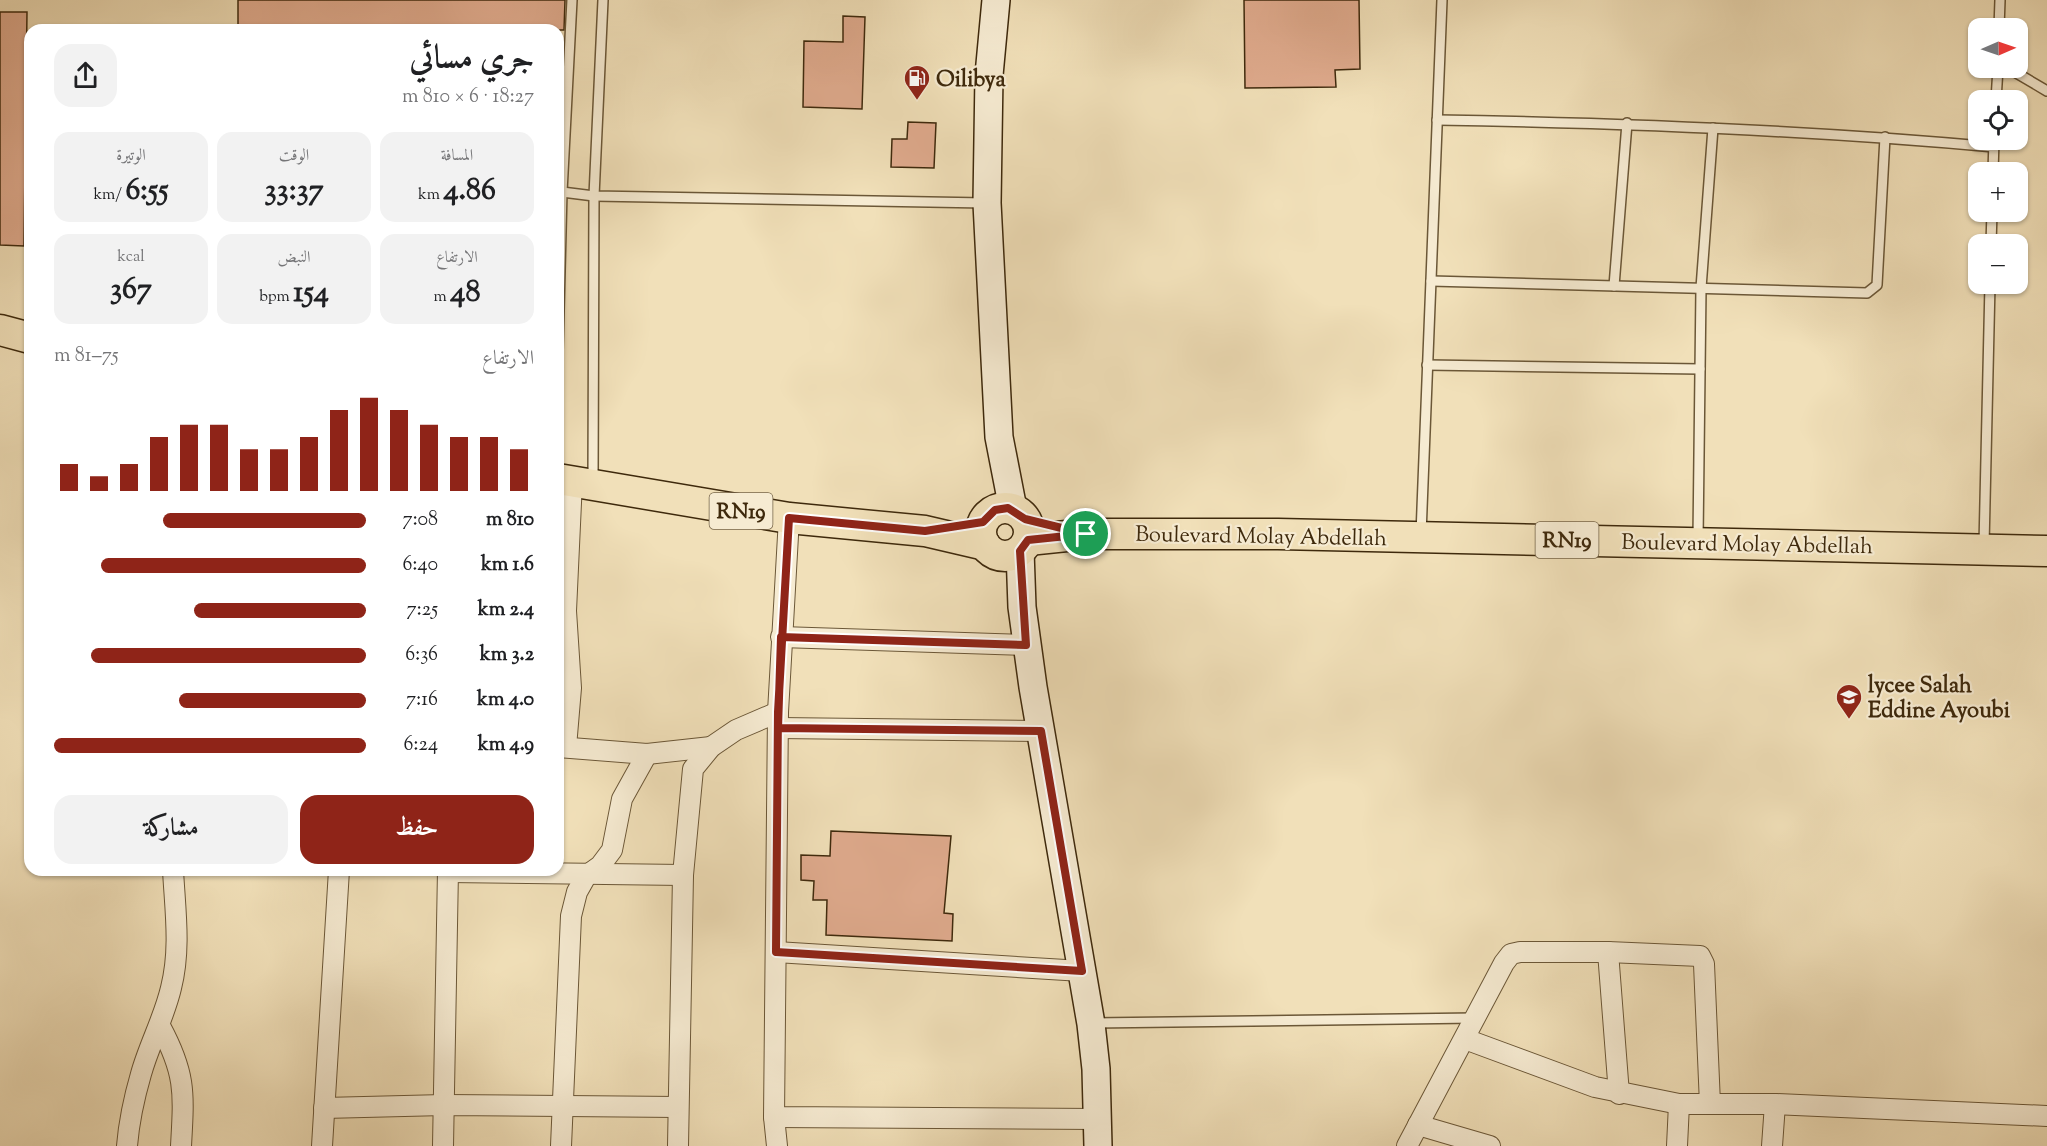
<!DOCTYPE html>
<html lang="ar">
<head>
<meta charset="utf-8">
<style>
  body { margin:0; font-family:"Sorts Mill Goudy",Amiri,serif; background:#f2f2f2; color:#202124; direction:rtl; height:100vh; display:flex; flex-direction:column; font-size:22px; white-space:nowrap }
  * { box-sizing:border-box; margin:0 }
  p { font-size:20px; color:#757577 }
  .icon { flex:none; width:33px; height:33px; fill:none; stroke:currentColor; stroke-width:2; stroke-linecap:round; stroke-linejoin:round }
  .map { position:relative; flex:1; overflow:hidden; direction:ltr }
  .details { position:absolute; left:24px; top:24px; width:540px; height:852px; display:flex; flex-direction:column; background:#fff; border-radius:18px; box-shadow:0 2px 4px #0004; direction:rtl }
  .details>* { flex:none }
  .needle { width:39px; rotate:88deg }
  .buttons { position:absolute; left:1968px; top:18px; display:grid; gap:12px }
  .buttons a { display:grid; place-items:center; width:60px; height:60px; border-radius:12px; background:#fff; box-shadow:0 2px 4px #0004; font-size:30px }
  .pin { position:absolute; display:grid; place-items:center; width:51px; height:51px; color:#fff; margin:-26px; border:3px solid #fff; border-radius:50%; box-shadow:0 2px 6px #0007 }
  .round { display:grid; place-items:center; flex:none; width:63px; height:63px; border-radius:18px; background:#f2f2f2 }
  .summary { display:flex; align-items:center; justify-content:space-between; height:102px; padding:0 30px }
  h1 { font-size:33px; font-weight:700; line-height:45px }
  .stats { display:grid; grid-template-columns:repeat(3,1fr); gap:9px; height:102px; padding:6px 30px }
  .stats div { display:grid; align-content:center; border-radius:15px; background:#f2f2f2; text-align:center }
  .stats b { font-size:30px; font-weight:700 }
  .stats small { font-size:16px; font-weight:400 }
  .stats p { font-size:16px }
  .chart { height:168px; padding:12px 30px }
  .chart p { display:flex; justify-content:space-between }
  .chart svg { width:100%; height:108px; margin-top:6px; stroke:#8f2418; stroke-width:6 }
  .primary-button { display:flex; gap:12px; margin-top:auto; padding:12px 30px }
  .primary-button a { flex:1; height:69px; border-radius:18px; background:#8f2418; color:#fff; font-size:24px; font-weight:700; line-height:69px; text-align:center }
  .primary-button a+a { background:#f2f2f2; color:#202124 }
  ul { padding:0 30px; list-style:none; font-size:20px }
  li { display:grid; grid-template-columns:96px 72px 1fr; align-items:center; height:45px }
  li i { height:15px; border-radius:8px; background:#8f2418 }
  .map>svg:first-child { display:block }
</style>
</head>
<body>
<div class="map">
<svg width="2047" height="1146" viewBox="0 0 2047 1146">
  <rect width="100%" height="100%" fill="#f1e0b9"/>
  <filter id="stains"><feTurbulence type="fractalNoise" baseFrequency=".00333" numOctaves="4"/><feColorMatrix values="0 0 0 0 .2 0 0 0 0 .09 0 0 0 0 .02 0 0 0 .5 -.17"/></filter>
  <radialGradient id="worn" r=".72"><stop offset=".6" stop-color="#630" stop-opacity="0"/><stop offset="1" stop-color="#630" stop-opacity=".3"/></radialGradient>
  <g fill="#e0ab8e" stroke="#3e290c" stroke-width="1.5">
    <polygon points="238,0 565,0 564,30 238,30"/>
    <polygon points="1244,0 1359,0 1360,69 1335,70 1336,87 1245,88"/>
    <polygon points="0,12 27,12 24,246 0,245"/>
    <polygon points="843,16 865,17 862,109 803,107 804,41 843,42"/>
    <polygon points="908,122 936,123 934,168 891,167 892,139 907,139"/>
    <polygon points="831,831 951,836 944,913 953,914 952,941 826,935 827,900 813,900 814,881 801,880 801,855 830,856"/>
  </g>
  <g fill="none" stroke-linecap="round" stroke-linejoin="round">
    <g stroke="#6b5737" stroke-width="12">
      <g id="service">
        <polyline points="1999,28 2000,0"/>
        <polyline points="2008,68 2047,91"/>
        <polyline points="1996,100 1998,68"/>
        <path d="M1437,120C1623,123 1808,130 1994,147"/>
        <polyline points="1993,172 1994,140"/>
        <polyline points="562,192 594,196 985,203"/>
        <polyline points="1991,244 1992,212"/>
        <polyline points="1431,281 1867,293 1877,285 1885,137"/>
        <polyline points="1614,286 1627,123"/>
        <polyline points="558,350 562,192 572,0"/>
        <polyline points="1427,365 1700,369"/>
        <polyline points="593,480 594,196 603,0"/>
        <polyline points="1421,534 1442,0"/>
        <polyline points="1698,539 1701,288 1713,128"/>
        <polyline points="1984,545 1990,284"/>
        <polyline points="1093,1023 1475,1018"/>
      </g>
    </g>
    <g stroke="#6b5737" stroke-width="22">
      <g id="minor">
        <polyline points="789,518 778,712 774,1117 1098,1119"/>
        <polyline points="781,637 1026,645"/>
        <polyline points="778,728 1041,731"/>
        <polyline points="558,747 647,754 711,747"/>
        <polyline points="566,747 571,688 566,611 572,481"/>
        <polyline points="448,872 683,875"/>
        <polyline points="776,952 1082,971"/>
        <polyline points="1608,952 1619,1094"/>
        <path d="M160,1026C186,1074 184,1093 181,1146"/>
        <polyline points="1465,1039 1595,1087 1679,1104 1775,1104 2047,1116"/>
        <polyline points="324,1108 444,1105 678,1107"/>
        <polyline points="774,1117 777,1146"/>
        <polyline points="1418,1125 1490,1146"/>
        <path d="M127,1146C129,1122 134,1098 141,1074C149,1045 164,1018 171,988C181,949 175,909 173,870"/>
        <polyline points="322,1146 339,870"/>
        <polyline points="443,1146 448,870"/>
        <polyline points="561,1146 571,916 577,892 586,876 600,866 612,850 622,799 647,754"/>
        <polyline points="678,1146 683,875 693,769 711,747 736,730 778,712"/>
        <polyline points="1407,1146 1504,963 1511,954 1520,952 1608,952 1700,956 1704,964 1710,1104"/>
        <polyline points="1677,1146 1679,1104"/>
        <polyline points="1772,1146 1775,1104"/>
      </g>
    </g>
    <g stroke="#3e290c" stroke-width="30">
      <g id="secondary">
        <polyline points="996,0 989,75 987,203 999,437 1013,509"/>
        <polyline points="1020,551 1022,607 1033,687 1091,1024 1096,1069 1098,1146"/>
      </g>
    </g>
    <g stroke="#3e290c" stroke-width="33">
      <g id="primary">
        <polyline points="0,330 30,338"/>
        <polyline points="558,479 789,518 925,531 985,545"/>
        <circle cx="1005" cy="532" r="24"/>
        <polyline points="1028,540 1086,534 1278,534 2047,551"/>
      </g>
    </g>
    <use href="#service" stroke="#f6ebd2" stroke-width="9"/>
    <use href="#minor" stroke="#f6ebd2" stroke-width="20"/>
    <use href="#secondary" stroke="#f6ebd2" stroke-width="27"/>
    <use href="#primary" stroke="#f1e0b9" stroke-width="30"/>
  </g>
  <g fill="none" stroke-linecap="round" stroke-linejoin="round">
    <g stroke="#fff" stroke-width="12">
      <polyline id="route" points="1086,534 1028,540 1020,551 1026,645 781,637 778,728 1041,731 1082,971 776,952 778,712 789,518 925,531 983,522 995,510 1008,508 1025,519 1086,534"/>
    </g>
    <use href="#route" stroke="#8f2418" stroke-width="8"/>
  </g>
  <defs>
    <g id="fuel-pin" transform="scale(1.35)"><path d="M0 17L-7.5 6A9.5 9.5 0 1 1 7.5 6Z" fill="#8f2418" stroke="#f6ebd2"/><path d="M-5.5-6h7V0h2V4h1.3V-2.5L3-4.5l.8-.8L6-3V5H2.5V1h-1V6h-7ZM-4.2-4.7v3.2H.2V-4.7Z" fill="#fff"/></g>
    <g id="school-pin" transform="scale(1.35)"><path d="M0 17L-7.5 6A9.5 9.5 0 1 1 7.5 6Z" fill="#8f2418" stroke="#f6ebd2"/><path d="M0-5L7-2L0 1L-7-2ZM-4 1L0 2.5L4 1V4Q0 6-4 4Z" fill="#fff"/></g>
  </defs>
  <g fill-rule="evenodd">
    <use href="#fuel-pin" x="917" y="78"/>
    <use href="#school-pin" x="1849" y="697"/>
  </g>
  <g text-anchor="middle" stroke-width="4.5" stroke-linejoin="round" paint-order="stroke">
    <g fill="#f6ebd2" stroke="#756347" stroke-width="1.5">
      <rect x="709.5" y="493" width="63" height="36" rx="4.5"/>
      <rect x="1535.5" y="522" width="63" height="36" rx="4.5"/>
    </g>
    <g font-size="21" font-weight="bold" fill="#3e290c">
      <text x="741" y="518">RN19</text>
      <text x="1567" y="547">RN19</text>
    </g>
    <g font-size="22" font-weight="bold" fill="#3e290c" stroke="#f6ebd2" text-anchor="start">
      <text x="936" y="86">Oilibya</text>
      <text x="1868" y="692">lycee Salah<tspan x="1868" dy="25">Eddine Ayoubi</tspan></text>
    </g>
    <g font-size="22" fill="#3e290c" stroke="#f6ebd2">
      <text transform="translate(1261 535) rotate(1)" y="8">Boulevard Molay Abdellah</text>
      <text transform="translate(1747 543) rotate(1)" y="8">Boulevard Molay Abdellah</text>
    </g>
  </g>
  <rect width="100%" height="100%" filter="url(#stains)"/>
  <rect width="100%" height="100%" fill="url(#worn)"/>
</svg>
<div class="buttons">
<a><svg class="needle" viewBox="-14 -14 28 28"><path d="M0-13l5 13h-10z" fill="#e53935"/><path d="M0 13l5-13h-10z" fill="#757577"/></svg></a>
<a><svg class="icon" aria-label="locate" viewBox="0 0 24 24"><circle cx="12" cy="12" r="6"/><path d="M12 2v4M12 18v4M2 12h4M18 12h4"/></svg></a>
<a>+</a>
<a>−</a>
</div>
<div class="pin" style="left:1086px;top:534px;background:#1e9e55"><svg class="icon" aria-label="arrive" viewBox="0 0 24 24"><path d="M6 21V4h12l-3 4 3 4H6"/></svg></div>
<section class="details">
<div class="summary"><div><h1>جري مسائي</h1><p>18:27 · 6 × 810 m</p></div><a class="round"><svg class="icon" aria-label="share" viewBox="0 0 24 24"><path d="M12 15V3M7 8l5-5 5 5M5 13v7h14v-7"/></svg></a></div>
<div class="stats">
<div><p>المسافة</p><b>4.86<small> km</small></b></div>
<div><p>الوقت</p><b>33:37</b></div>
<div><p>الوتيرة</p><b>6:55<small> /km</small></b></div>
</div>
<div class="stats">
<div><p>الارتفاع</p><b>48<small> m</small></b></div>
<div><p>النبض</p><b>154<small> bpm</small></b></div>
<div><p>kcal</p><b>367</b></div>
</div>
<div class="chart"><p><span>الارتفاع</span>75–81 m</p>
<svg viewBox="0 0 160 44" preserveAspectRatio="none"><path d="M5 44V33M15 44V38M25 44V33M35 44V22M45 44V17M55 44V17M65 44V27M75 44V27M85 44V22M95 44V11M105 44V6M115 44V11M125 44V17M135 44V22M145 44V22M155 44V27"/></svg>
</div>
<ul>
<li><b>810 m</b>7:08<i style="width:65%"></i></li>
<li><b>1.6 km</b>6:40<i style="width:85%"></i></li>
<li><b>2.4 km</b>7:25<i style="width:55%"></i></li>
<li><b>3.2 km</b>6:36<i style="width:88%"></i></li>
<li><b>4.0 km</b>7:16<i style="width:60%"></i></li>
<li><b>4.9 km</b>6:24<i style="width:100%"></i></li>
</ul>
<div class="primary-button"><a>حفظ</a><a>مشاركة</a></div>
</section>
</div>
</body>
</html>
